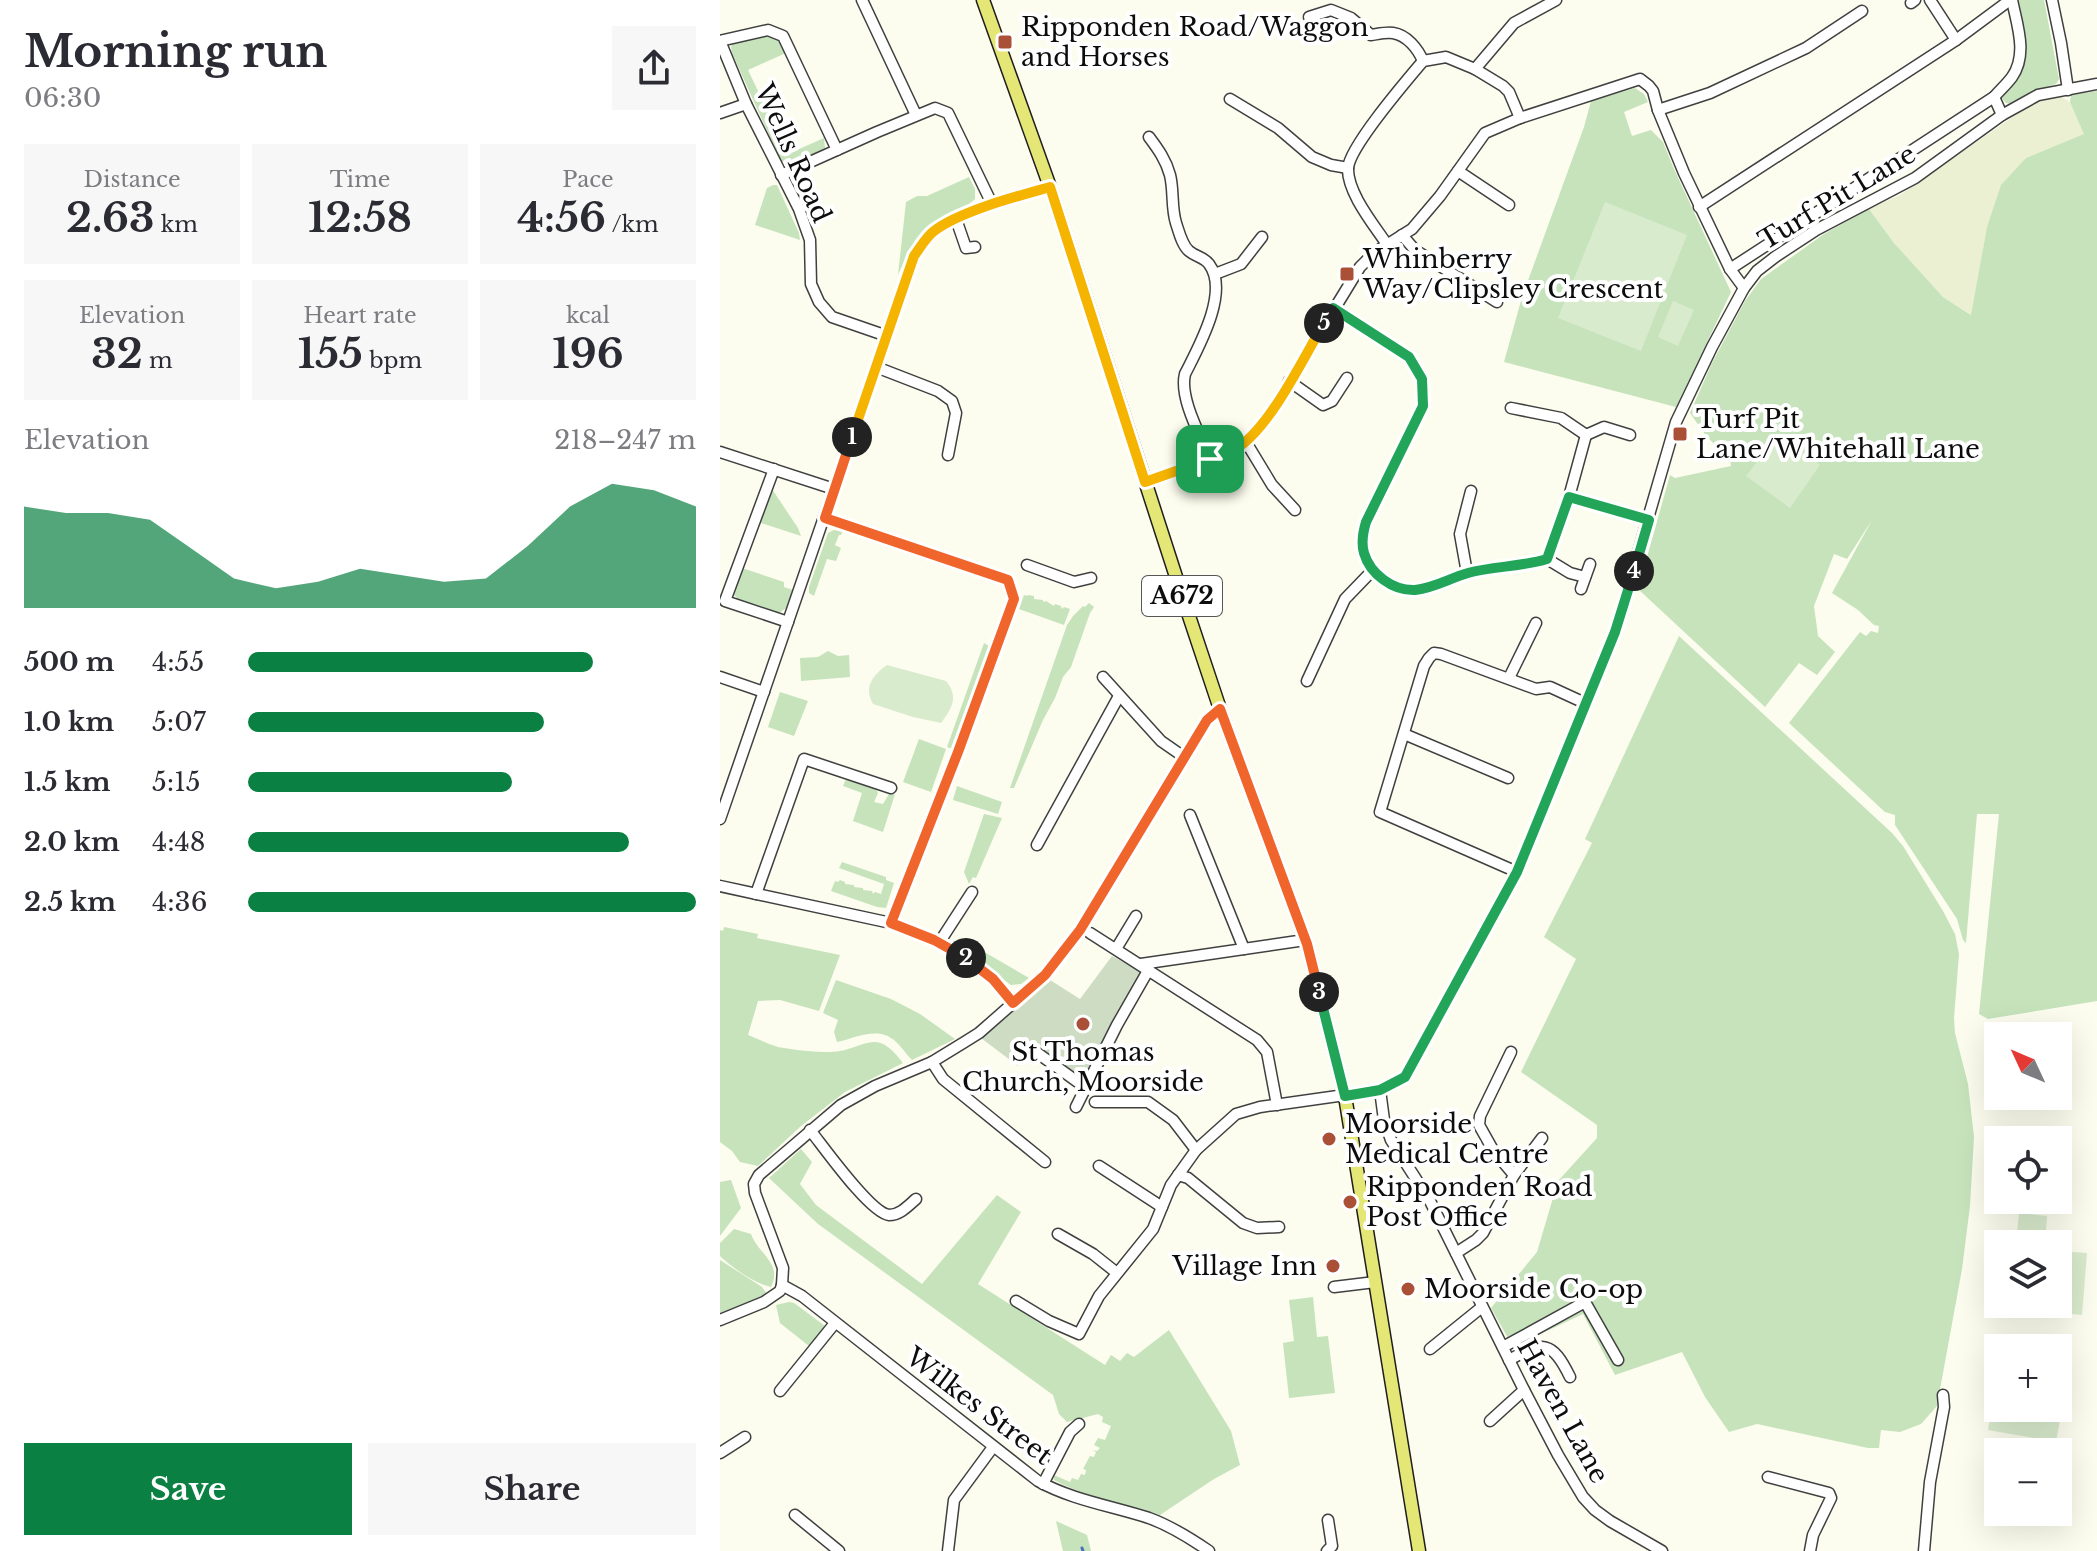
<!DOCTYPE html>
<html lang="en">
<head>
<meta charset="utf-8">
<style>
  body { margin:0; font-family:"Libre Baskerville",serif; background:#f7f7f7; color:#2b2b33; height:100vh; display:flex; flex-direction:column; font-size:30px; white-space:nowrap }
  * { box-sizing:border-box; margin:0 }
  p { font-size:26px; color:#7c7c81 }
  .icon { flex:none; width:44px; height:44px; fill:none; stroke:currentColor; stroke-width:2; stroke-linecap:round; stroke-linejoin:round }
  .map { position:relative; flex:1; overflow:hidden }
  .panel { display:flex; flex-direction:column; background:#fff; width:720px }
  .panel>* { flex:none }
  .needle { width:52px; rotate:314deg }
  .tools { position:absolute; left:1264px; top:1022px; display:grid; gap:16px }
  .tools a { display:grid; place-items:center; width:88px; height:88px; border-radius:0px; background:#fff; box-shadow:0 8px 32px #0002; font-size:40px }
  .pin { position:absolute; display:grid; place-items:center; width:68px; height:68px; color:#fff; margin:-34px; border-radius:16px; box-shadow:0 4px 12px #0006 }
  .km { position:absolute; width:40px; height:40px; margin:-20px; border-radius:50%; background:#222; color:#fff; font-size:22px; line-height:40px; text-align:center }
  .round { display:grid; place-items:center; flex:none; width:84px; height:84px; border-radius:0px; background:#f7f7f7 }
  .head { display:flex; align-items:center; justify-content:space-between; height:136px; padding:0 24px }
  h1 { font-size:44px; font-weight:800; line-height:60px }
  .stats { display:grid; grid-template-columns:repeat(3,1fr); gap:12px; height:136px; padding:8px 24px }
  .stats div { display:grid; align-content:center; border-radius:0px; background:#f7f7f7; text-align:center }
  .stats b { font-size:40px; font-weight:800 }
  .stats small { font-size:22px; font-weight:400 }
  .stats p { font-size:22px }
  .chart { height:224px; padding:16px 24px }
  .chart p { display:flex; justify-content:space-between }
  .chart svg { width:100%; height:144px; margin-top:8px; fill:#0b8043; opacity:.7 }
  .action { display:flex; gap:16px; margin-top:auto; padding:16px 24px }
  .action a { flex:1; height:92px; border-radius:0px; background:#0b8043; color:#fff; font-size:32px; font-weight:800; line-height:92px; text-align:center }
  .action a+a { background:#f7f7f7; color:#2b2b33 }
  ul { padding:0 24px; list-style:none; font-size:26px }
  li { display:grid; grid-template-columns:128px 96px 1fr; align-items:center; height:60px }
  li i { height:20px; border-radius:10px; background:#0b8043 }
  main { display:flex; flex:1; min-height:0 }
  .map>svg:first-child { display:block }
</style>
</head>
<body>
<main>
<section class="panel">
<div class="head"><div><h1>Morning run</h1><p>06:30</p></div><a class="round"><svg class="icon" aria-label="share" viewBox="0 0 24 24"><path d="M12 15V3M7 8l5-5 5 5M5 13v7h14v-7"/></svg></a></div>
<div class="stats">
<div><p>Distance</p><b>2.63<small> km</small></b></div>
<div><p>Time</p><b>12:58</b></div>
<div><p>Pace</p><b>4:56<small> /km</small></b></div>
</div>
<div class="stats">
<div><p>Elevation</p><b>32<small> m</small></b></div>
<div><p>Heart rate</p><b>155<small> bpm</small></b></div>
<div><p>kcal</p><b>196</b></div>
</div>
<div class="chart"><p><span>Elevation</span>218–247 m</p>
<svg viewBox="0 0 160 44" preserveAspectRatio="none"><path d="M0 44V13L10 15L20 15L30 17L40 26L50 35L60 38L70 36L80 32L90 34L100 36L110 35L120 25L130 13L140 6L150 8L160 13V44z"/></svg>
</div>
<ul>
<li><b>500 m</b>4:55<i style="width:77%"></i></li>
<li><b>1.0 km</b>5:07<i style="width:66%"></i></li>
<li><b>1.5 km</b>5:15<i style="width:59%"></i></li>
<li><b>2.0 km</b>4:48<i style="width:85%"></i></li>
<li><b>2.5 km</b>4:36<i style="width:100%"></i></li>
</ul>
<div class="action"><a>Save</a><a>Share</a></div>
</section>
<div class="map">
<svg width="1377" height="1551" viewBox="0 0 1377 1551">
  <rect width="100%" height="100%" fill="#fcfdee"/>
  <polygon fill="#eaf0d1" points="1340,96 1350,102 1365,134 1306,158 1267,227 1252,315 1223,297 1174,243 1149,209 1180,195 1310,105 1320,99"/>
  <g fill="#c6e3bc">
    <polygon points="1297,0 1324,0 1339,79 1336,84 1311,92 1291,104 1286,103 1280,96 1305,43 1303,25"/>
    <path d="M49,34L60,40L66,53L28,70L68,154L104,138L105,148C93,155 75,164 62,161L58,155L12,53L11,46L14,43Z"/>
    <polygon points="915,88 924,94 928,102 904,112 912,136 931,130 943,142 954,169 1011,292 956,407 784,362 802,297 864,127 871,101"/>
    <polygon points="1377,91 1377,1001 1268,1019 1259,1014 1279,814 1257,814 1246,943 1243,940 1237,919 1175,825 1175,815 1165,812 1069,723 1140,632 1146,636 1151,631 1158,633 1159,626 1154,625 1138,610 1112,593 1152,520 1127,559 1114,554 1094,606 1098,636 1115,652 1097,675 1079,663 1045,707 918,589 950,475 955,478 1011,466 1010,459 987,437 970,413 992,363 1025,301 1041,279 1104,234 1149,209 1174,243 1223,297 1251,315 1267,227 1281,185 1306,158 1364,134 1350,102 1351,95"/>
    <path d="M249,177L255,189V199C247,207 237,208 227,214C202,228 189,250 178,275L186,202L197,196H207Z"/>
    <polygon points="53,185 57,185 79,233 80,240 35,225 47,188"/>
    <polygon points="50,486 78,528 81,536 41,523 37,531 35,527"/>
    <polygon points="114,530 123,531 121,535 119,535 115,545 121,548 116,561 107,559 94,596 89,593 89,587 108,533"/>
    <polygon points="22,568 64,582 64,587 73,590 66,608 58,614 21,602 14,595"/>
    <polygon points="304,595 307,596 308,595 314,596 314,599 323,600 323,602 326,601 334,606 335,604 341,606 342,609 344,607 350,609 344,625 299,609"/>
    <polygon points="369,603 374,607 370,613 351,667 343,677 335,698 323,720 294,788 290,788 347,625 353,616 363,606 365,607"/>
    <polygon points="959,636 1172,833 1183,846 1223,911 1235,934 1239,954 1234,1018 1235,1033 1248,1084 1254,1137 1250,1206 1242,1269 1217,1406 1201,1424 1180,1432 1161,1430 1159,1448 1148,1448 1037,1424 1009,1432 985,1397 962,1352 895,1375 863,1314 793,1347 771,1308 817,1252 838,1181 877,1138 877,1125 801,1072 856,959 824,937 872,843 865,839"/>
    <polygon points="264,643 269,646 233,749 227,747"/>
    <polygon points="108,651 118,656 129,655 130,677 81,681 80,658 98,657"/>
    <polygon points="60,692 88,701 74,736 48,727"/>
    <polygon points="199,739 226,749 211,792 183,782"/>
    <polygon points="126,779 156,789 158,793 154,802 163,804 169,794 175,794 163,832 133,821 142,793 123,786"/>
    <polygon points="237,786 282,802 278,814 233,800"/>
    <polygon points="264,814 282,818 256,878 253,877 249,884 244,872"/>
    <polygon points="122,862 166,877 166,880 174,883 166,908 157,907 111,891 115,881 118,882 120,880 125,882 125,884 134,885 134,887 143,888 143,890 152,891 153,894 155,892 161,894 164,884 119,868"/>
    <path d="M4,927L38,934L37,938L120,955L99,1011L60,1000L38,1001L28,1035C38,1039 48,1044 58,1047C74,1050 94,1052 110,1052C145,1051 154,1024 183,1063L125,1092L81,1126L38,1166L20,1162L12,1151L0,1142V930L3,931Z"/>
    <polygon points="240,938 309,978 301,984 291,985 235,945"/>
    <path d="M116,980L171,999L200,1014L235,1039L192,1060C186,1054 181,1046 174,1040C157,1026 135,1038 117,1042L114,1032L118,1020L103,1013Z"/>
    <path d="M81,1149L92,1162L80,1184L96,1205L202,1284L277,1195L301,1212L258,1284L385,1365L391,1355L400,1361L407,1353L414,1357L449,1330L511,1431L520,1465L494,1479L440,1515C405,1503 367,1498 334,1480V1475L350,1482L352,1478L358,1480L361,1474L365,1475L366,1470L363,1469L370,1456L374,1457L376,1452L372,1450L377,1451L380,1448L374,1445L378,1438L385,1440L391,1426L382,1422L383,1417L378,1414L347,1422L339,1414L333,1395L98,1224L49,1178Z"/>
    <polygon points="11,1180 21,1208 0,1236 0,1182"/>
    <path d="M14,1229L31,1234C38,1254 63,1263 51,1287C33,1283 13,1268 0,1256V1243Z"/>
    <polygon points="0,1260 42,1287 47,1294 0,1314"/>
    <polygon points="593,1297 597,1337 608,1336 615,1393 569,1398 563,1343 574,1341 569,1300"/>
    <polygon points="69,1302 74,1303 105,1326 89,1346 60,1323 56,1305"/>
    <polygon points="336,1521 367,1535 371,1551 343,1551"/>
  </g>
  <polygon fill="#cddcc2" points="392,956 423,973 364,1082 316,1044 298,1066 261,1038 330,980 360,999"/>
  <g fill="#d9ebcd">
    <polygon points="885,202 967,235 921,351 838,318"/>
    <polygon points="953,301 974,310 958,346 938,337"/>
    <polygon points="1058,435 1100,465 1070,508 1026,476"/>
    <path d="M167,665L226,681C239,697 232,708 221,723L193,717L153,704C143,687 153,675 167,665Z"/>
    <polygon points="1299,1213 1327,1216 1325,1244 1296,1244"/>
    <polygon points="1339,1251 1367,1253 1362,1315 1331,1312 1332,1304 1338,1304"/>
    <polygon points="1338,1353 1352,1356 1336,1442 1268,1430 1278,1370 1278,1408 1338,1408"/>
  </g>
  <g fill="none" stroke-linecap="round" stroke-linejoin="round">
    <polyline stroke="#4a70bb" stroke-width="3" points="362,1548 363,1551"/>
    <g stroke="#404040" stroke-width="13">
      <g id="minor">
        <polyline points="142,0 196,115"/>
        <polyline points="1210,0 1236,40"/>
        <polyline points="1332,0 1341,43 1348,90"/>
        <polyline points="1191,3 1195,0"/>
        <path d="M589,17L611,10L631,18L651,35C658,34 666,32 673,33C687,35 698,49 703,61"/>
        <polyline points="0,41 26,104 79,209 90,240 91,284 99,302 112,317 167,336"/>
        <polyline points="0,41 48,30 63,36 117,150"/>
        <polyline points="755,69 794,23 836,0"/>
        <path d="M1274,97C1280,90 1287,84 1292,77C1308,54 1297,25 1292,0"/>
        <polyline points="510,99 558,128 592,157 611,165 628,168"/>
        <polyline points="938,110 990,93 1086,48 1142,11"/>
        <polyline points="0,113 26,104"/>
        <path d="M429,137C438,149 446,160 450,175C454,191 451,207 456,223C459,232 462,245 469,251C476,257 484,257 489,264C510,292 478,348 465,374C459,398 481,437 490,459"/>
        <polyline points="738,171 789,205"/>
        <polyline points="61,175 157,132 215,108 228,113 272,204"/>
        <polyline points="979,207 1236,40 1290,0"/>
        <polyline points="236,219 246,248 255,247"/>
        <polyline points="682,235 695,250 777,302"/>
        <path d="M668,246C655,226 627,193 628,168C630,146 687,80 703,61L726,57L755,69L783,86L789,92L800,118"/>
        <polyline points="1010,269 1274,97 1282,115"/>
        <polyline points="495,274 521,264 542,237"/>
        <path d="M613,308L689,357L702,379L703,406L646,522C644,532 641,542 644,553C650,574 673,591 695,590C714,588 730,578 748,573C774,566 801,568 827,559L849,497L866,435"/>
        <polyline points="156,367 218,391 232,401 236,413 228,455"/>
        <polyline points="569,381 603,405 612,401 627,378"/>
        <polyline points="791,408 841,418 866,435"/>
        <polyline points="866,435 884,427 910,435"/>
        <polyline points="526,442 552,485 575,510"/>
        <polyline points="0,452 114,489"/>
        <polyline points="54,469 5,601 68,622"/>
        <polyline points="425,482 511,452 526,442 552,411 640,267 654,253 692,229 720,196 765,133 800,118 920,79 929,86 933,91 938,110 964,173 1010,269 1024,288"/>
        <polyline points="849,497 929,520"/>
        <polyline points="105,518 288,580 294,599 238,752 171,923"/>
        <polyline points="827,559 850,573 865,577"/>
        <polyline points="307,565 354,582 371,578"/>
        <polyline points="747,573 740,534 751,491"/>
        <polyline points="861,589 870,564"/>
        <polyline points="0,677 44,692"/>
        <polyline points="383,677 441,741 464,757"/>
        <polyline points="789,678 816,623"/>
        <polyline points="587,681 625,599 652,571"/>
        <polyline points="684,734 788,778"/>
        <polyline points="470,815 524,949"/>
        <path d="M0,819L194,256C200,248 206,237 214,231C240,211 297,196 330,187"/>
        <polyline points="317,845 399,696"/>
        <polyline points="797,872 660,812 704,666 709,658 714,653 721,654 816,689 830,687 867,704"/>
        <polyline points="0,886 171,923 214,940 247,959 273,979 293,1003"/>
        <polyline points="36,894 84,759 171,788"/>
        <polyline points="370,933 537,1040 547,1052 557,1105"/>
        <polyline points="219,943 252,892"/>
        <polyline points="396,949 416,916"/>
        <polyline points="421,964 585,940"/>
        <polyline points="316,1052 366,1088"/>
        <polyline points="212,1062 223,1079 325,1162"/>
        <polyline points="660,1090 664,1120 671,1140 710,1201 804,1390 838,1455 863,1497 875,1510 890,1521 942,1551"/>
        <polyline points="375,1102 428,1102 453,1120 476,1150"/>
        <polyline points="356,1107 397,1025 429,969"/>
        <path d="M90,1130C103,1146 150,1213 169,1215C180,1215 188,1206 196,1199"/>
        <polyline points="379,1166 442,1207"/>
        <polyline points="458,1175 468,1178 523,1223 537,1228 559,1227"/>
        <polyline points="794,1175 822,1138"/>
        <polyline points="338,1234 373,1254 397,1273"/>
        <polyline points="736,1253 756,1240 763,1233 794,1175 773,1150 759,1125 760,1116 791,1052"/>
        <path d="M62,1285L82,1296L318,1481C352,1500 392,1506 429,1518C451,1526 470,1538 489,1551"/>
        <polyline points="614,1287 655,1282"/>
        <polyline points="296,1301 329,1321 359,1334 379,1296 433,1229 451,1185 476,1150 516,1114 540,1107 660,1090 685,1077 797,872 895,632 956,422 992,347 1024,288 1037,271 1055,257 1096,230 1195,178 1282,115 1318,95 1377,84"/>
        <polyline points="0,1320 44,1302 60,1291 62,1285 63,1268 35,1193 34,1184 39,1175 121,1105 155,1086 212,1062 243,1043 259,1033 325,975 360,930 487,720 500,709"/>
        <polyline points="783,1347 865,1302 898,1360"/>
        <polyline points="710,1349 762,1307"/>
        <path d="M789,1360C823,1341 832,1340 850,1377"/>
        <polyline points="60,1391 115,1323"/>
        <polyline points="770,1421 804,1390"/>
        <polyline points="0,1453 25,1437"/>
        <polyline points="1048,1477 1109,1493 1111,1498 1093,1535 1090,1551"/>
        <polyline points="323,1484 350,1432 359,1424"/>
        <polyline points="75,1515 119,1551"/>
        <polyline points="228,1551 234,1500 273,1447"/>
        <polyline points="607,1551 612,1546 608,1520"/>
        <polyline points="1204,1551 1210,1482 1224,1407 1223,1395"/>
      </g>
    </g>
    <g stroke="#1e1e1e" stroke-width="15">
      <polyline id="major" points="263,0 330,187 459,586 500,709 587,944 625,1096 699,1551"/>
    </g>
    <use href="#minor" stroke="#fff" stroke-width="10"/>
    <use href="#major" stroke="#e4e675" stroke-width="12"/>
  </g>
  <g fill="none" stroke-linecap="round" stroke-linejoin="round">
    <g stroke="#fff" stroke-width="16">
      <path id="split-1" d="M132,437L194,256C200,248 206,237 214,231C240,211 298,196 330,187L425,482L490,459"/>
    </g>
    <g stroke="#fff" stroke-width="16">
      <polyline id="split-2" points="132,437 105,518 288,580 294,599 238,752 171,923 214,940 246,958"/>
    </g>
    <g stroke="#fff" stroke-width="16">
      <polyline id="split-3" points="246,958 273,979 293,1003 325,975 360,930 487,720 500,709 587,944 599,992"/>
    </g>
    <g stroke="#fff" stroke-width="16">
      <polyline id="split-4" points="599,992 625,1096 660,1090 685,1077 797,872 895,632 914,571"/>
    </g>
    <g stroke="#fff" stroke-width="16">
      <path id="split-5" d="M604,323L613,308L689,357L702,379L703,406L646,522C643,532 641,543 644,553C650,574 673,591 695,590C714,588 730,578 748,573C774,566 801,567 827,559L849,497L929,520L914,571"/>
    </g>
    <g stroke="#fff" stroke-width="16">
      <path id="split-6" d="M490,459C503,455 514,451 524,443C555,417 583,359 604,323"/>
    </g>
    <use href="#split-1" stroke="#f5b400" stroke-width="10"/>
    <use href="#split-2" stroke="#f0652b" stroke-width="10"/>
    <use href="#split-3" stroke="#f0652b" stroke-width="10"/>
    <use href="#split-4" stroke="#22a559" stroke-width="10"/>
    <use href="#split-5" stroke="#22a559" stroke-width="10"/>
    <use href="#split-6" stroke="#f5b400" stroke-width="10"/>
  </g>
  <g fill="#aa5037" stroke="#fff" stroke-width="3">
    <rect x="277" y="34" width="16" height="16" rx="4"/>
    <rect x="619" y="266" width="16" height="16" rx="4"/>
    <rect x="952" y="426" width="16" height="16" rx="4"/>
    <circle cx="363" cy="1024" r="8"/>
    <circle cx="609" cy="1139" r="8"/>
    <circle cx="630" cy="1202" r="8"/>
    <circle cx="613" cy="1266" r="8"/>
    <circle cx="688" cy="1289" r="8"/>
  </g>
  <g text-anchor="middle" stroke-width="8" stroke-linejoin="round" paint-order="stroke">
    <rect fill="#fff" stroke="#565656" stroke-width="2" x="422" y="576" width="80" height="40" rx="6"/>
    <g font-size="24" font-weight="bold" fill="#0d0d0d">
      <text x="462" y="604">A672</text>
    </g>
    <g font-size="26" fill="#0d0d0d" stroke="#fff" text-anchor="start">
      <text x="301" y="36">Ripponden Road/Waggon<tspan x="301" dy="30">and Horses</tspan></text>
      <text x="643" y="268">Whinberry<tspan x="643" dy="30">Way/Clipsley Crescent</tspan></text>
      <text x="976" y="428">Turf Pit<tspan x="976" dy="30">Lane/Whitehall Lane</tspan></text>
      <text x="363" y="1061" text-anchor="middle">St Thomas<tspan x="363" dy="30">Church, Moorside</tspan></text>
      <text x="625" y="1133">Moorside<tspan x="625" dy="30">Medical Centre</tspan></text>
      <text x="646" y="1196">Ripponden Road<tspan x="646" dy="30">Post Office</tspan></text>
      <text x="597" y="1275" text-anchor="end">Village Inn</text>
      <text x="704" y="1298">Moorside Co-op</text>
    </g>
    <g font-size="26" fill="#0d0d0d" stroke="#fff">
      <text transform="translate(73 153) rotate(66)" y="9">Wells Road</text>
      <text transform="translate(1117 197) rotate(-31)" y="9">Turf Pit Lane</text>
      <text transform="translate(259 1406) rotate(37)" y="9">Wilkes Street</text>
      <text transform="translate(843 1411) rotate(61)" y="9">Haven Lane</text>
    </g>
  </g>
</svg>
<div class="tools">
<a><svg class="needle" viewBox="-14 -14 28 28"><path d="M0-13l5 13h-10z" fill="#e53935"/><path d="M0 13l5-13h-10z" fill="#7c7c81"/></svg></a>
<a><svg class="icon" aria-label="locate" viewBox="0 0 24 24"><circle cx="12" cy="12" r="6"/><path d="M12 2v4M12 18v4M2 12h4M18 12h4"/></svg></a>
<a><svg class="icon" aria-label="layers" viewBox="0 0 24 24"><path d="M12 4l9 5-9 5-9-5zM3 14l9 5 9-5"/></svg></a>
<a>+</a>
<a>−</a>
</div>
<div class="pin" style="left:490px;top:459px;background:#1e9e55"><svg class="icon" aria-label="arrive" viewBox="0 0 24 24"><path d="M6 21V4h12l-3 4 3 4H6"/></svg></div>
<b class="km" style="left:132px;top:437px">1</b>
<b class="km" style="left:246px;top:958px">2</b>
<b class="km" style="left:599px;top:992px">3</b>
<b class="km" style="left:914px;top:571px">4</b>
<b class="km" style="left:604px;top:323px">5</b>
</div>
</main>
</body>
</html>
